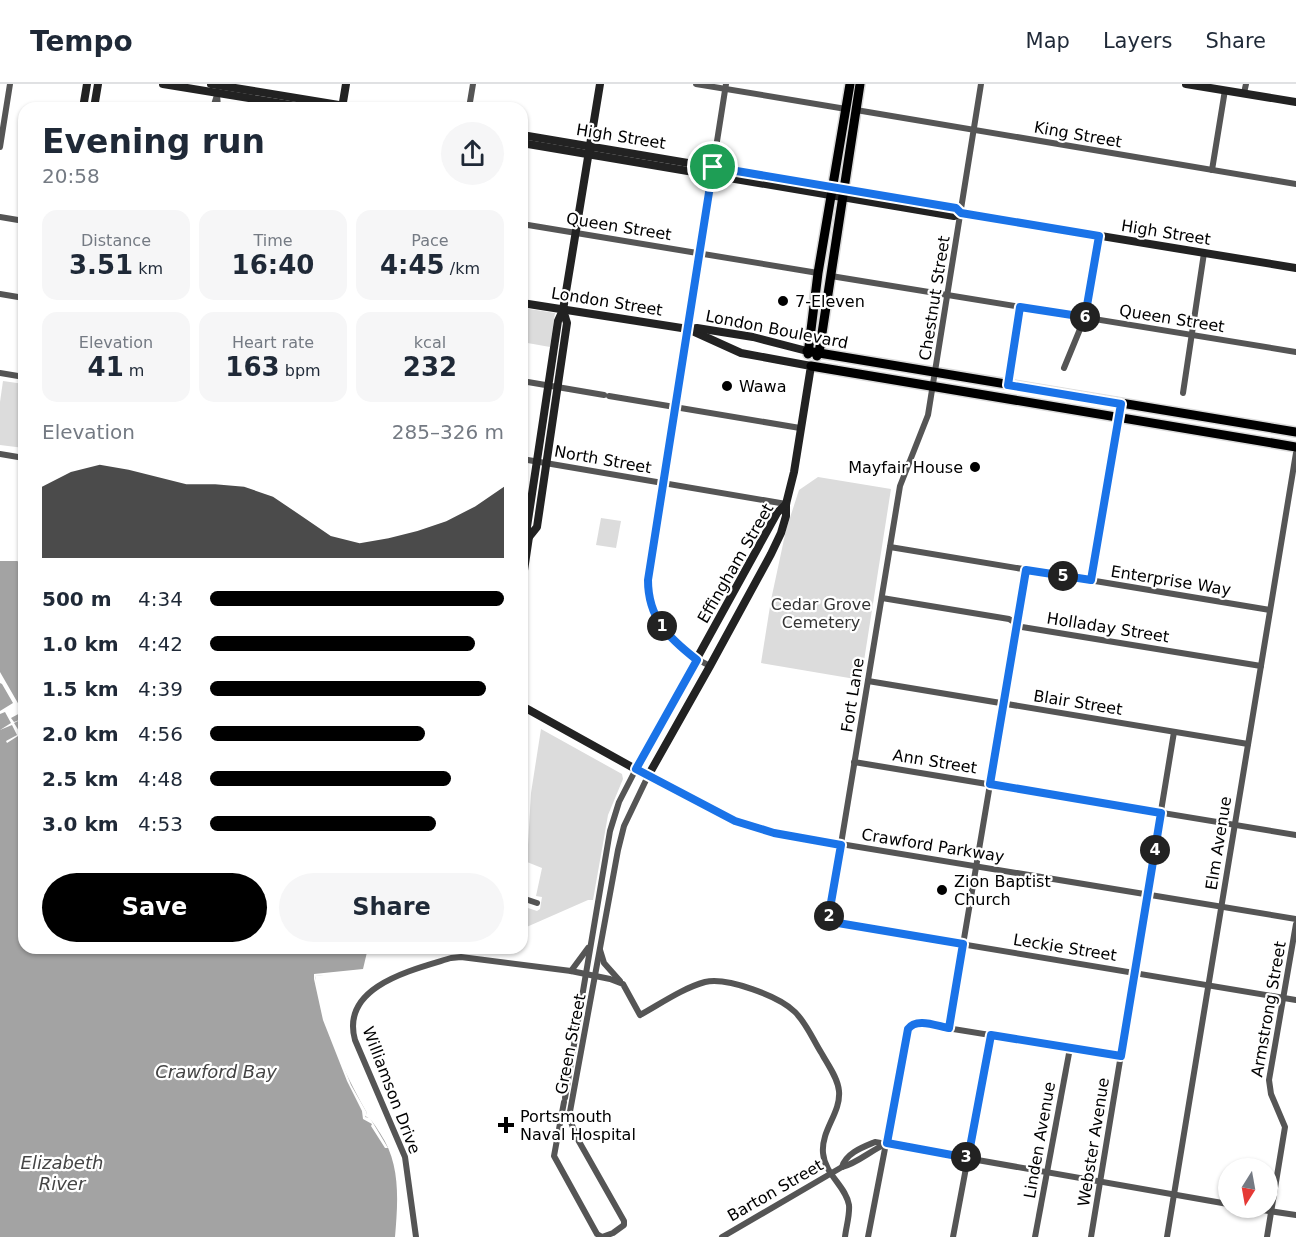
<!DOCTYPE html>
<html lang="en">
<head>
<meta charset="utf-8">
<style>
  body { margin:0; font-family:"DejaVu Sans",sans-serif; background:#f6f6f7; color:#1f2937; height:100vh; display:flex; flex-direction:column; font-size:22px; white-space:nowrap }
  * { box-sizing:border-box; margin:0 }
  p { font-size:20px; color:#747a83 }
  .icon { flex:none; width:33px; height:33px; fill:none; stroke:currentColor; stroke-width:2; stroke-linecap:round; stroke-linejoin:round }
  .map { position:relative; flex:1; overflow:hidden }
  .panel { position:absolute; left:18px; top:18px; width:510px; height:852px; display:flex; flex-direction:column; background:#fff; border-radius:18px; box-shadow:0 2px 4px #0004 }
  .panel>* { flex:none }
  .needle { width:39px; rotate:191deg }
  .tools { position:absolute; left:1218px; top:1074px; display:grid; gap:12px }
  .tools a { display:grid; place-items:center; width:60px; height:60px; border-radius:50%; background:#fff; box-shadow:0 2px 4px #0004; font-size:30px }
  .pin { position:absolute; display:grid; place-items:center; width:51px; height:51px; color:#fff; margin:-26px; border:3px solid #fff; border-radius:50%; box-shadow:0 2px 6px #0007 }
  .km { position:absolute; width:30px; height:30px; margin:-15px; border-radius:50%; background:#222; color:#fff; font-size:16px; line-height:30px; text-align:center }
  .round { display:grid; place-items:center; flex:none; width:63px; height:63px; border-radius:32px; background:#f6f6f7 }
  .summary { display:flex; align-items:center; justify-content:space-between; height:102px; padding:0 24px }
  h1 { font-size:33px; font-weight:700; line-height:45px }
  .stats { display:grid; grid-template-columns:repeat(3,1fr); gap:9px; height:102px; padding:6px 24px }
  .stats div { display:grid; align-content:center; border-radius:15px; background:#f6f6f7; text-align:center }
  .stats b { font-size:26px; font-weight:700 }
  .stats small { font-size:16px; font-weight:400 }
  .stats p { font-size:16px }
  .chart { height:168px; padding:12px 24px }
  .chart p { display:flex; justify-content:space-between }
  .chart svg { width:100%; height:108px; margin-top:6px; fill:#000; opacity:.7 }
  .action { display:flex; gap:12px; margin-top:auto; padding:12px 24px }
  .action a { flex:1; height:69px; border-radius:36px; background:#000; color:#fff; font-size:24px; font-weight:700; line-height:69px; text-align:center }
  .action a+a { background:#f6f6f7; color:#1f2937 }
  ul { padding:0 24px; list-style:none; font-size:20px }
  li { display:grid; grid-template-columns:96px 72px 1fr; align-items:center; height:45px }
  li i { height:15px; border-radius:8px; background:#000 }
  header { display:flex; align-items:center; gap:36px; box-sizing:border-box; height:84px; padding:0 30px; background:#fff; border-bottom:2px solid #e0e1e3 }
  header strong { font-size:28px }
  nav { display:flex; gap:33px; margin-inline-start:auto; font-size:21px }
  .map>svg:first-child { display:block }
</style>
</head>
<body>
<header>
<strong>Tempo</strong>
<nav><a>Map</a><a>Layers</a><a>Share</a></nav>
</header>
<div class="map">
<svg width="1296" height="1153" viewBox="0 0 1296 1153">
  <rect width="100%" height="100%" fill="#fff"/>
  <g fill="#dcdcdc">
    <polygon points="523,224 555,229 550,263 522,258"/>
    <polygon points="3,297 24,300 24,364 0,361 0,318"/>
    <polygon points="818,393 891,405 861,596 761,579 771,516 786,446 799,406"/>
    <polygon points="601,434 621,437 616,464 596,461"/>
    <polygon points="541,645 622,690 623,695 608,731 593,816 588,816 522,845 522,822 537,827 540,825 542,813 536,812 542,784 527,778 531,709"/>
  </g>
  <path fill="#a3a3a3" d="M0,477H17L24,480V864H369L367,886L315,892C322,940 343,987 367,1029L365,1032C372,1035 376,1043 380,1049C401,1080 398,1117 395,1153H0Z"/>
  <g fill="#fff">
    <polygon points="0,588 19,621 24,618 24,623 21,625 22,628 11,634 14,638 22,635 14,639 19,647 24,645 20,650 24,656 24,662 18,652 7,659 6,657 17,651 12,641 0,646 11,639 5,628 0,630 0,627 13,619 2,600 0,599"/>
    <polygon points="368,864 372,864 370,887 367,889 315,892 326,937 351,1001 367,1029 365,1033 370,1034 388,1064 385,1064 371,1042 372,1040 363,1035 362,1027 347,997 323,936 314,895 314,890 363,885"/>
  </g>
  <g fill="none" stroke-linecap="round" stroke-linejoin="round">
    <g stroke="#dbdbdb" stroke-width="12">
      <g id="primary">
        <polyline points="807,267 1296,348"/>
        <polyline points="808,270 818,189 850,0"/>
        <polyline points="817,272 819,269 860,0"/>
        <polyline points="811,282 1296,363"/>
      </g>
    </g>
    <g stroke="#555" stroke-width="6">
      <polyline points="696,0 846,25"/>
      <polyline points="981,0 928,331 900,402 829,833 835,839 1296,916"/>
      <polyline points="1244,9 1246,0"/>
      <polyline points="217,10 218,24"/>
      <polyline points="213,24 218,8"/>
      <polyline points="469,24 473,0"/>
      <polyline points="856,26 1296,100"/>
      <polyline points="0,63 10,0"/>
      <polyline points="1212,86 1225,6"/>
      <polyline points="0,133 24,137"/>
      <polyline points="522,140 818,189"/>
      <polyline points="831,192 1296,268"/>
      <polyline points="0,210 24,214"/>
      <polyline points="1064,284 1085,233 1099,152"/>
      <polyline points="0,289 24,293"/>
      <polyline points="522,297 604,311"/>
      <polyline points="1008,301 1020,223"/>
      <polyline points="1183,309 1204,169"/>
      <polyline points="609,312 800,344"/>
      <polyline points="0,370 24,374"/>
      <polyline points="522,375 786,420"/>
      <polyline points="890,463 1270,526"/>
      <polyline points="1091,496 1121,320"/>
      <polyline points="882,514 1009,535 1022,543 1261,582"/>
      <path d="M710,582C676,566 648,536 648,496L726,0"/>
      <polyline points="868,597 1248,660"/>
      <polyline points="854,678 1296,751"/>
      <polyline points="522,814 537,819"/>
      <polyline points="600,866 604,879 620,897"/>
      <polyline points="571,887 588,864"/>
      <polyline points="949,944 1026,486"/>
      <polyline points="565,1014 610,747 619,718 636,685"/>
      <polyline points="564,1018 554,1072 597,1150 602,1153"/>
      <path d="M842,1083C846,1069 863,1063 875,1058L1228,1120"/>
      <polyline points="1249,1124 1296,1131"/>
      <path d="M416,1153L405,1073L355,956C340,902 412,886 451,874L461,873L571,887L610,895L623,900L640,931C660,920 683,904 705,898C727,893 779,912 795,928C807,940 813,956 822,970C828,981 838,994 839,1007C841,1029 821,1046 823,1069C825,1091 846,1102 849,1121C850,1131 846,1143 845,1153"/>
      <polyline points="602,1153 613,1149 624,1141 624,1137 577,1054 569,1033 618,766 624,742 648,692 735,737 774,749 1296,835"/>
      <path d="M722,1153L842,1083C858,1079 871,1066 886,1060"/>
      <polyline points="868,1153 908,945 911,940 916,939 1121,972"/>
      <polyline points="953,1153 991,951"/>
      <polyline points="1035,1153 1070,964"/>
      <polyline points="1091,1153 1174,648"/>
      <polyline points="1167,1153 1296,369"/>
      <polyline points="1267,1153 1285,1043 1271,1010 1269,996 1296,840"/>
    </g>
    <g stroke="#222" stroke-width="8">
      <polyline points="163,0 309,24"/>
      <polyline points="211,0 357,24"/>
      <polyline points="1186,0 1296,18"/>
      <polyline points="83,24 87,0"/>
      <polyline points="94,24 98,0"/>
      <polyline points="342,24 346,0"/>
      <polyline points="522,51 955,124 961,129 967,130 1296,184"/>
      <polyline points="522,59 954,132 961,129"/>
      <polyline points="522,219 688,245 741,269 811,282 794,388 786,420 786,432 781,449 771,470 710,582 648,692 522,622"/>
      <polyline points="688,245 697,244 753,253 807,267"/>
      <polyline points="529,453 537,443 567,239 563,226"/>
      <polyline points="522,500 529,453 527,443 558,237 563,226 600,0"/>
      <polyline points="636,685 777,429 786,420"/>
    </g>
    <use href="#primary" stroke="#000" stroke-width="9"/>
  </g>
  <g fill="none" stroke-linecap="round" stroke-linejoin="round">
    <g stroke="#fff" stroke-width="12">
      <path id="route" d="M713,83L956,124L961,129L1099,152L1085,233L1020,223L1008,301L1121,320L1091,496L1026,486L990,700L1161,729L1121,972L991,951L968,1074L887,1059L908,945C916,933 937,942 949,944L963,860L832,838L829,830L841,761L774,749L735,737L636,685L697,576C669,554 648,535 648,496Z"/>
    </g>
    <use href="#route" stroke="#1a73e8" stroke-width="8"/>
  </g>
  <g fill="#000" stroke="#fff" stroke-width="2">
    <circle cx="783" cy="217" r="6"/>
    <circle cx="727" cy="302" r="6"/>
    <circle cx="975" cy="383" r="6"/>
    <circle cx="942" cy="806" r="6"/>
    <path d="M503 1032h6v6h6v6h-6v6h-6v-6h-6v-6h6z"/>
  </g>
  <g text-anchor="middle" stroke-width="4.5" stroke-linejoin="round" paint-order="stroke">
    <g font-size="16" fill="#000" stroke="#fff">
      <text transform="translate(1078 50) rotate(10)" y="6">King Street</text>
      <text transform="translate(621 52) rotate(9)" y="6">High Street</text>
      <text transform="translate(619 142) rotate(9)" y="6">Queen Street</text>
      <text transform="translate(1166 148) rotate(9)" y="6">High Street</text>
      <text transform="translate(934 214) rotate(-81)" y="6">Chestnut Street</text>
      <text transform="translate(607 217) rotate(9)" y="6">London Street</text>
      <text transform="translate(1172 234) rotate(9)" y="6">Queen Street</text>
      <text transform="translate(777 245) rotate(11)" y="6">London Boulevard</text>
      <text transform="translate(603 375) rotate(10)" y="6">North Street</text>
      <text transform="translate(735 479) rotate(-60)" y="6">Effingham Street</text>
      <text transform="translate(1171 496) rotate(9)" y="6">Enterprise Way</text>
      <text transform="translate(1108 543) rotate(9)" y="6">Holladay Street</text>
      <text transform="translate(852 611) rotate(-81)" y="6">Fort Lane</text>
      <text transform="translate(1078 618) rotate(9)" y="6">Blair Street</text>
      <text transform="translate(935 677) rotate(9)" y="6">Ann Street</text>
      <text transform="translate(1218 759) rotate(-81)" y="6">Elm Avenue</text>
      <text transform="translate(933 761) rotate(9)" y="6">Crawford Parkway</text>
      <text transform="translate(1065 863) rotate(9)" y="6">Leckie Street</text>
      <text transform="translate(1268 925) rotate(-80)" y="6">Armstrong Street</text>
      <text transform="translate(570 960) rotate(-79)" y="6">Green Street</text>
      <text transform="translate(392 1006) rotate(69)" y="6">Williamson Drive</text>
      <text transform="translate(1039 1056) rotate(-80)" y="6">Linden Avenue</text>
      <text transform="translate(1093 1058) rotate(-81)" y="6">Webster Avenue</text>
      <text transform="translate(775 1106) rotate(-30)" y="6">Barton Street</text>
    </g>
    <g font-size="16" fill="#000" stroke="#fff" text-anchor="start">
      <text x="795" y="223">7-Eleven</text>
      <text x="739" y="308">Wawa</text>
      <text x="963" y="389" text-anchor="end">Mayfair House</text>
      <text x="954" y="803">Zion Baptist<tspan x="954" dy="18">Church</tspan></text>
      <text x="520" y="1038">Portsmouth<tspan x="520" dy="18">Naval Hospital</tspan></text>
    </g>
    <g font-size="16" fill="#333" stroke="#fff">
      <text x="821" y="526">Cedar Grove<tspan x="821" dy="18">Cemetery</tspan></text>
    </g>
    <g font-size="18" font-style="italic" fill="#444" stroke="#fff">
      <text x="216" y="994">Crawford Bay</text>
      <text x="62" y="1085">Elizabeth<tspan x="62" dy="21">River</tspan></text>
    </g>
  </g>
</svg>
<div class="tools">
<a><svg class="needle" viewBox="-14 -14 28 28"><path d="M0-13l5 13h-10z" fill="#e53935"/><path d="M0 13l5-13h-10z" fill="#747a83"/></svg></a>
</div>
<div class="pin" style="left:713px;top:83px;background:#1e9e55"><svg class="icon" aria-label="arrive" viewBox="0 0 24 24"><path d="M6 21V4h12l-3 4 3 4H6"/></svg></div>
<b class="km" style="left:662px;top:542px">1</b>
<b class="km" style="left:829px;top:832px">2</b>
<b class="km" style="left:966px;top:1073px">3</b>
<b class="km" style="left:1155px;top:766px">4</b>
<b class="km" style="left:1063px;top:492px">5</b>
<b class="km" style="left:1085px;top:233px">6</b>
<section class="panel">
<div class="summary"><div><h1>Evening run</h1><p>20:58</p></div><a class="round"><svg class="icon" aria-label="share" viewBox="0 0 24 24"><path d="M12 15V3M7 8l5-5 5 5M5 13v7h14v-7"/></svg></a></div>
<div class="stats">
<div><p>Distance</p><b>3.51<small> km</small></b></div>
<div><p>Time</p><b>16:40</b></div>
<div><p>Pace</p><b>4:45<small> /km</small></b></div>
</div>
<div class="stats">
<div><p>Elevation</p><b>41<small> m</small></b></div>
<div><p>Heart rate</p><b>163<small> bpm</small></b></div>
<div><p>kcal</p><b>232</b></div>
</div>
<div class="chart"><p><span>Elevation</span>285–326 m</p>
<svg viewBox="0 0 160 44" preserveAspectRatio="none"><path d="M0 44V15L10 9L20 6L30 8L40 11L50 14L60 14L70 15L80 19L90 27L100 35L110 38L120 36L130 33L140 29L150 23L160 15V44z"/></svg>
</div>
<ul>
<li><b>500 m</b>4:34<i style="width:100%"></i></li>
<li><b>1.0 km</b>4:42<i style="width:90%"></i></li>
<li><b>1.5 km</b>4:39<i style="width:94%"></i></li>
<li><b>2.0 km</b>4:56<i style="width:73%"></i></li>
<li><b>2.5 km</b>4:48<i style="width:82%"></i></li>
<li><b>3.0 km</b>4:53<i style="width:77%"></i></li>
</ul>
<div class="action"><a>Save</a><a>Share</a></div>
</section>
</div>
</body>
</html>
